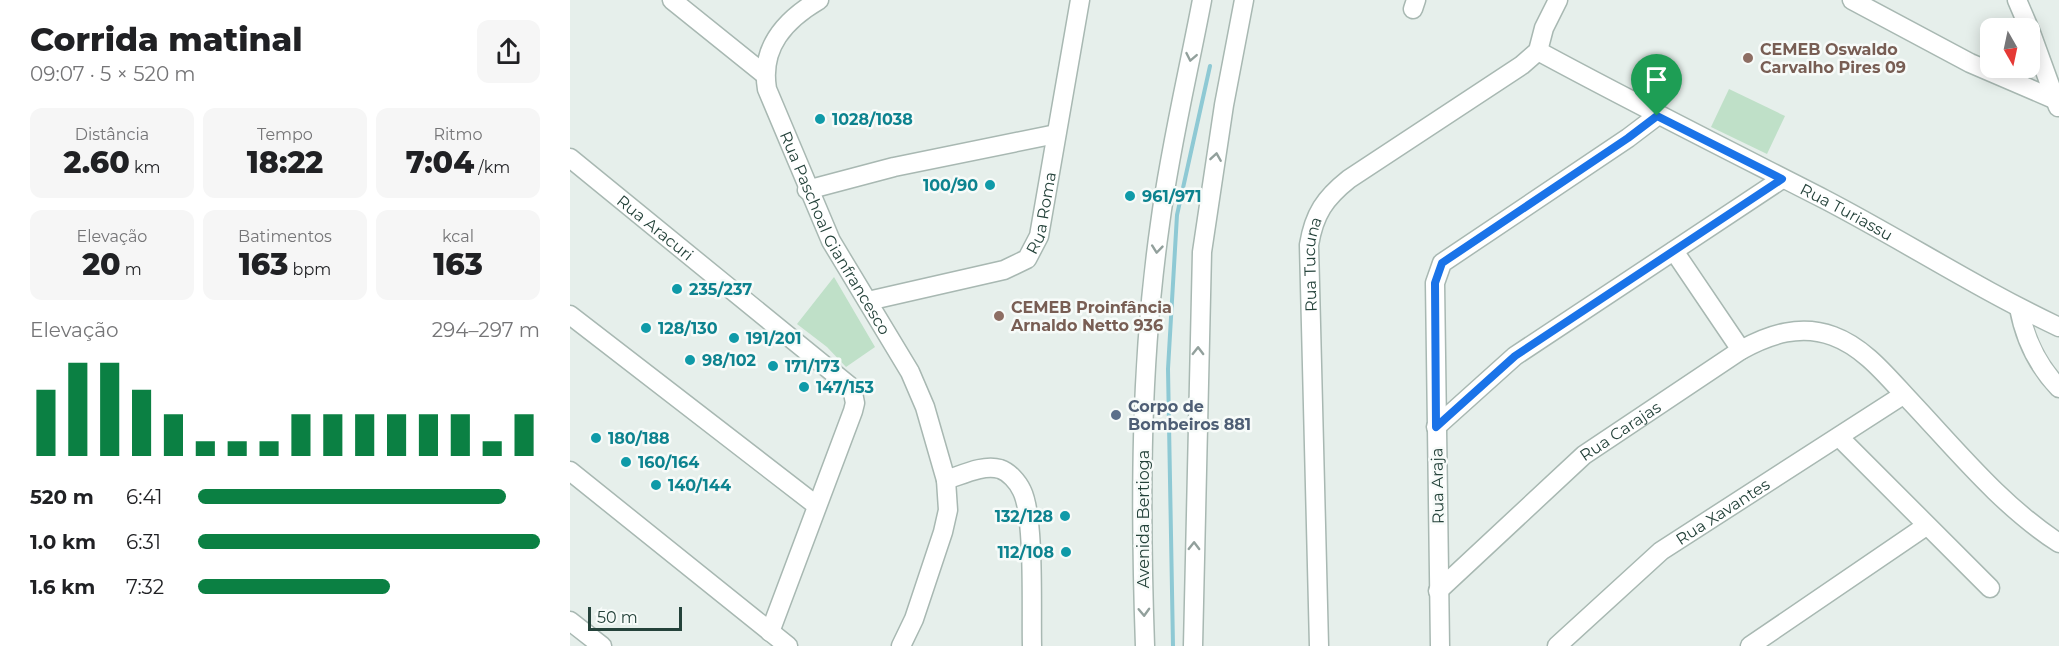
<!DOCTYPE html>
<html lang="pt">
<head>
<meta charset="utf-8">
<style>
  body { margin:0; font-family:Montserrat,sans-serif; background:#f6f6f6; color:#202124; height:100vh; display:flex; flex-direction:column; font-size:22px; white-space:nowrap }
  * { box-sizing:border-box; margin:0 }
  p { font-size:20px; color:#757577 }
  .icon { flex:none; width:33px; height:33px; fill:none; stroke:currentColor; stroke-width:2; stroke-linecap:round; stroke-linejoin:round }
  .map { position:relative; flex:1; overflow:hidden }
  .sheet { display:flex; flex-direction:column; background:#fff; width:570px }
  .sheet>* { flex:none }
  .needle { width:39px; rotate:171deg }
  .buttons { position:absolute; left:1410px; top:18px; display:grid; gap:12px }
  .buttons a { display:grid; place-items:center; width:60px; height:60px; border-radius:12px; background:#fff; box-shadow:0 3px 15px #0003; font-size:30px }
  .scale { position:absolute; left:18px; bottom:15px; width:94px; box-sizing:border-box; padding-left:6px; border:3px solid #24423a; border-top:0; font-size:16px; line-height:21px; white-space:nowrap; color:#24423a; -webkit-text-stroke:4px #f7fbf9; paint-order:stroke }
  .pin { position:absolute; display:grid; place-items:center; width:51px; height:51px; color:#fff; margin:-62px -26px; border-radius:50% 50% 50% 0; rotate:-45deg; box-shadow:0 0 6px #0007 }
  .pin .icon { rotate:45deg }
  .round { display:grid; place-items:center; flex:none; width:63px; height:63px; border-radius:12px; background:#f6f6f6 }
  .overview { display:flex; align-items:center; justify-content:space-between; height:102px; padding:0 30px }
  h1 { font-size:33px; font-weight:800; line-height:45px }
  .metrics { display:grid; grid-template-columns:repeat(3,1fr); gap:9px; height:102px; padding:6px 30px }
  .metrics div { display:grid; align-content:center; border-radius:12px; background:#f6f6f6; text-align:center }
  .metrics b { font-size:30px; font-weight:800 }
  .metrics small { font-size:16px; font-weight:400 }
  .metrics p { font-size:16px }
  .chart { height:168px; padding:12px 30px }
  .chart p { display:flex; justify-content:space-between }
  .chart svg { width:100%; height:108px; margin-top:6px; stroke:#0b8043; stroke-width:6 }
  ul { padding:0 30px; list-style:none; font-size:20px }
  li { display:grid; grid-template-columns:96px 72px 1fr; align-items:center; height:45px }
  li i { height:15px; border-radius:8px; background:#0b8043 }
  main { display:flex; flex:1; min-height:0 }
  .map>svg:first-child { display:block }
</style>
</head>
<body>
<main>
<section class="sheet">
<div class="overview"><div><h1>Corrida matinal</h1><p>09:07 · 5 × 520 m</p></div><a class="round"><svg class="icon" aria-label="share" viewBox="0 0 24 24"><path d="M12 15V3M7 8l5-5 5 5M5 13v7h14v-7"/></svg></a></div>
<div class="metrics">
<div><p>Distância</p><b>2.60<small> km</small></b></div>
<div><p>Tempo</p><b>18:22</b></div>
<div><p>Ritmo</p><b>7:04<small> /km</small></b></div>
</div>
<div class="metrics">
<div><p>Elevação</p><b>20<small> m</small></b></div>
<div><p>Batimentos</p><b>163<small> bpm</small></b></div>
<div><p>kcal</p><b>163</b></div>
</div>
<div class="chart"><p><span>Elevação</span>294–297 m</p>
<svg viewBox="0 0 160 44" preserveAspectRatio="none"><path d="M5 44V17M15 44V6M25 44V6M35 44V17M45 44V27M55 44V38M65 44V38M75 44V38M85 44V27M95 44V27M105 44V27M115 44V27M125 44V27M135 44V27M145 44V38M155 44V27"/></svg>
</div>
<ul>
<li><b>520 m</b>6:41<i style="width:90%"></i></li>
<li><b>1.0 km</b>6:31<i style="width:100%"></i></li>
<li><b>1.6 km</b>7:32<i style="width:56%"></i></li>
</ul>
</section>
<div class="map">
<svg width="1489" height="646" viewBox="0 0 1489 646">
  <rect width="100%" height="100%" fill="#e6efeb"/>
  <g fill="#bfe0c8">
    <polygon points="1159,89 1215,116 1197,154 1141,127"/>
    <polygon points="264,277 305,347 276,367 257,347 227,324"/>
  </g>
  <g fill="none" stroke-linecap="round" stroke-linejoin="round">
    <polyline stroke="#8ec9d4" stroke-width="4" points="603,646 598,369 607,215 640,66"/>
    <g stroke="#a8b8b2" stroke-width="21">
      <g id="minor">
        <polyline points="102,0 194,74"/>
        <path id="s1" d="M249,0C215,20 190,47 197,89L261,241L340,372L355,407L376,480L378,510L373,532L344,619L331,646"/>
        <polyline points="1282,0 1400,63 1486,100"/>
        <polyline points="1447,0 1459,28"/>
        <polyline points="843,9 846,0"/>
        <polyline points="1460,30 1488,107"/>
        <path id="s2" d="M968,51C1062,102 1158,150 1254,199C1333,240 1408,289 1489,327"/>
        <path id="s3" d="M0,158L282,388L285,403L283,411L200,632"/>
        <polyline points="237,190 324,167 486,134"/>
        <polyline points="1104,251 1171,350"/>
        <path id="s4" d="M298,301L434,270L457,259L469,236L510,0"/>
        <path d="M1449,308C1455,340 1467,365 1489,388"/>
        <polyline points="0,315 246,505"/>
        <polyline points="866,427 945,356 1212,179"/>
        <polyline points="1269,437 1420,588"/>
        <polyline points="0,471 218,646"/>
        <path d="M376,480C392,475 413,464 430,469C439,472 448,482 452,491C465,518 461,611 462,646"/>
        <path id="s5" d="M868,591L1014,455L1171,350C1200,334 1231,324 1263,336C1296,348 1319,379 1343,404C1388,452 1433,507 1489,543"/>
        <polyline points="0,621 32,646"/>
        <path d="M575,646C570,505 570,364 590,224C600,148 618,74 632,0"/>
        <polyline points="623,646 632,252 654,105 674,0"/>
        <path id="s6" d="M749,646L739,245C744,214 755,198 779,179L952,65L968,51L974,28L988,0"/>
        <polyline points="870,646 865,283 872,263 1058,138 1087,116"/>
        <path id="s7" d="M987,646L1091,551L1333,395"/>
        <polyline points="1180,646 1356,526"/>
      </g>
    </g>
    <use href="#minor" stroke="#fff" stroke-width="18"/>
  </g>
  <defs><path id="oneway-chevron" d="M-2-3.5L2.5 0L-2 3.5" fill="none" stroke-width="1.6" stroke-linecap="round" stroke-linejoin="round" transform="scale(1.5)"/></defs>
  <g stroke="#92a09c">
    <use href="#oneway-chevron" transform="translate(621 57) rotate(101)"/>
    <use href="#oneway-chevron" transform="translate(646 157) rotate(-81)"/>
    <use href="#oneway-chevron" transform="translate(587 249) rotate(96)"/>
    <use href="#oneway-chevron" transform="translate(628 351) rotate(-89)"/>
    <use href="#oneway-chevron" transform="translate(624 546) rotate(-89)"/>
    <use href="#oneway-chevron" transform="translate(574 612) rotate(88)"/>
  </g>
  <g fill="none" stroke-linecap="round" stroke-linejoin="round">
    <g stroke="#fff" stroke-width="12">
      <polygon id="route" points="1087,116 1212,179 945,356 866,427 865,283 872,263 1058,138"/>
    </g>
    <use href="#route" stroke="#1a73e8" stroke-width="8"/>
  </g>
  <g fill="#8d6e63" stroke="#f7fbf9" stroke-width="2">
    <circle cx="1178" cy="58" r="6"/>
    <circle cx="429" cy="316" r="6"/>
  </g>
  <g fill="#0f9aa8" stroke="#f7fbf9" stroke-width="2">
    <circle cx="250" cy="119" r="6"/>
    <circle cx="420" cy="185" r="6"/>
    <circle cx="560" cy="196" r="6"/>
    <circle cx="107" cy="289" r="6"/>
    <circle cx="76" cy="328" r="6"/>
    <circle cx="164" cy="338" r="6"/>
    <circle cx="120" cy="360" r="6"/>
    <circle cx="203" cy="366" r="6"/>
    <circle cx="234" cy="387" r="6"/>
    <circle cx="26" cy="438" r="6"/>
    <circle cx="56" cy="462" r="6"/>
    <circle cx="86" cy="485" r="6"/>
    <circle cx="495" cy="516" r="6"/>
    <circle cx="496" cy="552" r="6"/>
  </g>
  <circle fill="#5c6f8a" stroke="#f7fbf9" stroke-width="2" cx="546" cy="415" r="6"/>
  <g text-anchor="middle" stroke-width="5" stroke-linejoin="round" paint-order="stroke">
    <g font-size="16" font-weight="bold" fill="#785e54" stroke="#f7fbf9" text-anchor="start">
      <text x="1190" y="55">CEMEB Oswaldo<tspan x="1190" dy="18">Carvalho Pires 09</tspan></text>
      <text x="441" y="313">CEMEB Proinfância<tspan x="441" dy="18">Arnaldo Netto 936</tspan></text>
    </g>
    <g font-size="16" font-weight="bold" fill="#0d838f" stroke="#f7fbf9" text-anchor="start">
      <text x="262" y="125">1028/1038</text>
      <text x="408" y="191" text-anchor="end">100/90</text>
      <text x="572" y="202">961/971</text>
      <text x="119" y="295">235/237</text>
      <text x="88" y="334">128/130</text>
      <text x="176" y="344">191/201</text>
      <text x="132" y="366">98/102</text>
      <text x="215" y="372">171/173</text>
      <text x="246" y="393">147/153</text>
      <text x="38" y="444">180/188</text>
      <text x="68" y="468">160/164</text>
      <text x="98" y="491">140/144</text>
      <text x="483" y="522" text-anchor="end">132/128</text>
      <text x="484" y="558" text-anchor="end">112/108</text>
    </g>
    <g font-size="16" fill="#24423a" stroke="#f7fbf9">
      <text dy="6" stroke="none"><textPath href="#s4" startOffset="214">Rua Roma</textPath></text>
      <text dy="6" stroke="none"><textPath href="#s2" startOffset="348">Rua Turiassu</textPath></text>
      <text dy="6" stroke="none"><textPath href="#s3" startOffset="110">Rua Aracuri</textPath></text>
      <text dy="6" stroke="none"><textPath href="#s1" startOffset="270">Rua Paschoal Gianfrancesco</textPath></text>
      <text dy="6" stroke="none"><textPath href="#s6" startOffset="382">Rua Tucuna</textPath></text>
      <text dy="6" stroke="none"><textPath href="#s5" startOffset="243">Rua Carajas</textPath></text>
      <text transform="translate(867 486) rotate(-91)" y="6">Rua Araja</text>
      <text dy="6" stroke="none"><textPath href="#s7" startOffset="214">Rua Xavantes</textPath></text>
      <text transform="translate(573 519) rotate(-90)" y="6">Avenida Bertioga</text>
    </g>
    <g font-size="16" font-weight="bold" fill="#4e5e75" stroke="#f7fbf9" text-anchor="start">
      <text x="558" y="412">Corpo de<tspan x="558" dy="18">Bombeiros 881</tspan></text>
    </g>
  </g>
</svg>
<div class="buttons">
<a><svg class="needle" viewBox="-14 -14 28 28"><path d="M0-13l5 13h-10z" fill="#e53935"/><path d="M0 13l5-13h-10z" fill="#757577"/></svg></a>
</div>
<div class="scale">50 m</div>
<div class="pin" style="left:1087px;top:116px;background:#1e9e55"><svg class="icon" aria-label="arrive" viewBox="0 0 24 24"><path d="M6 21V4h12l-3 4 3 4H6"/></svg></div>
</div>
</main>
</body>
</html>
